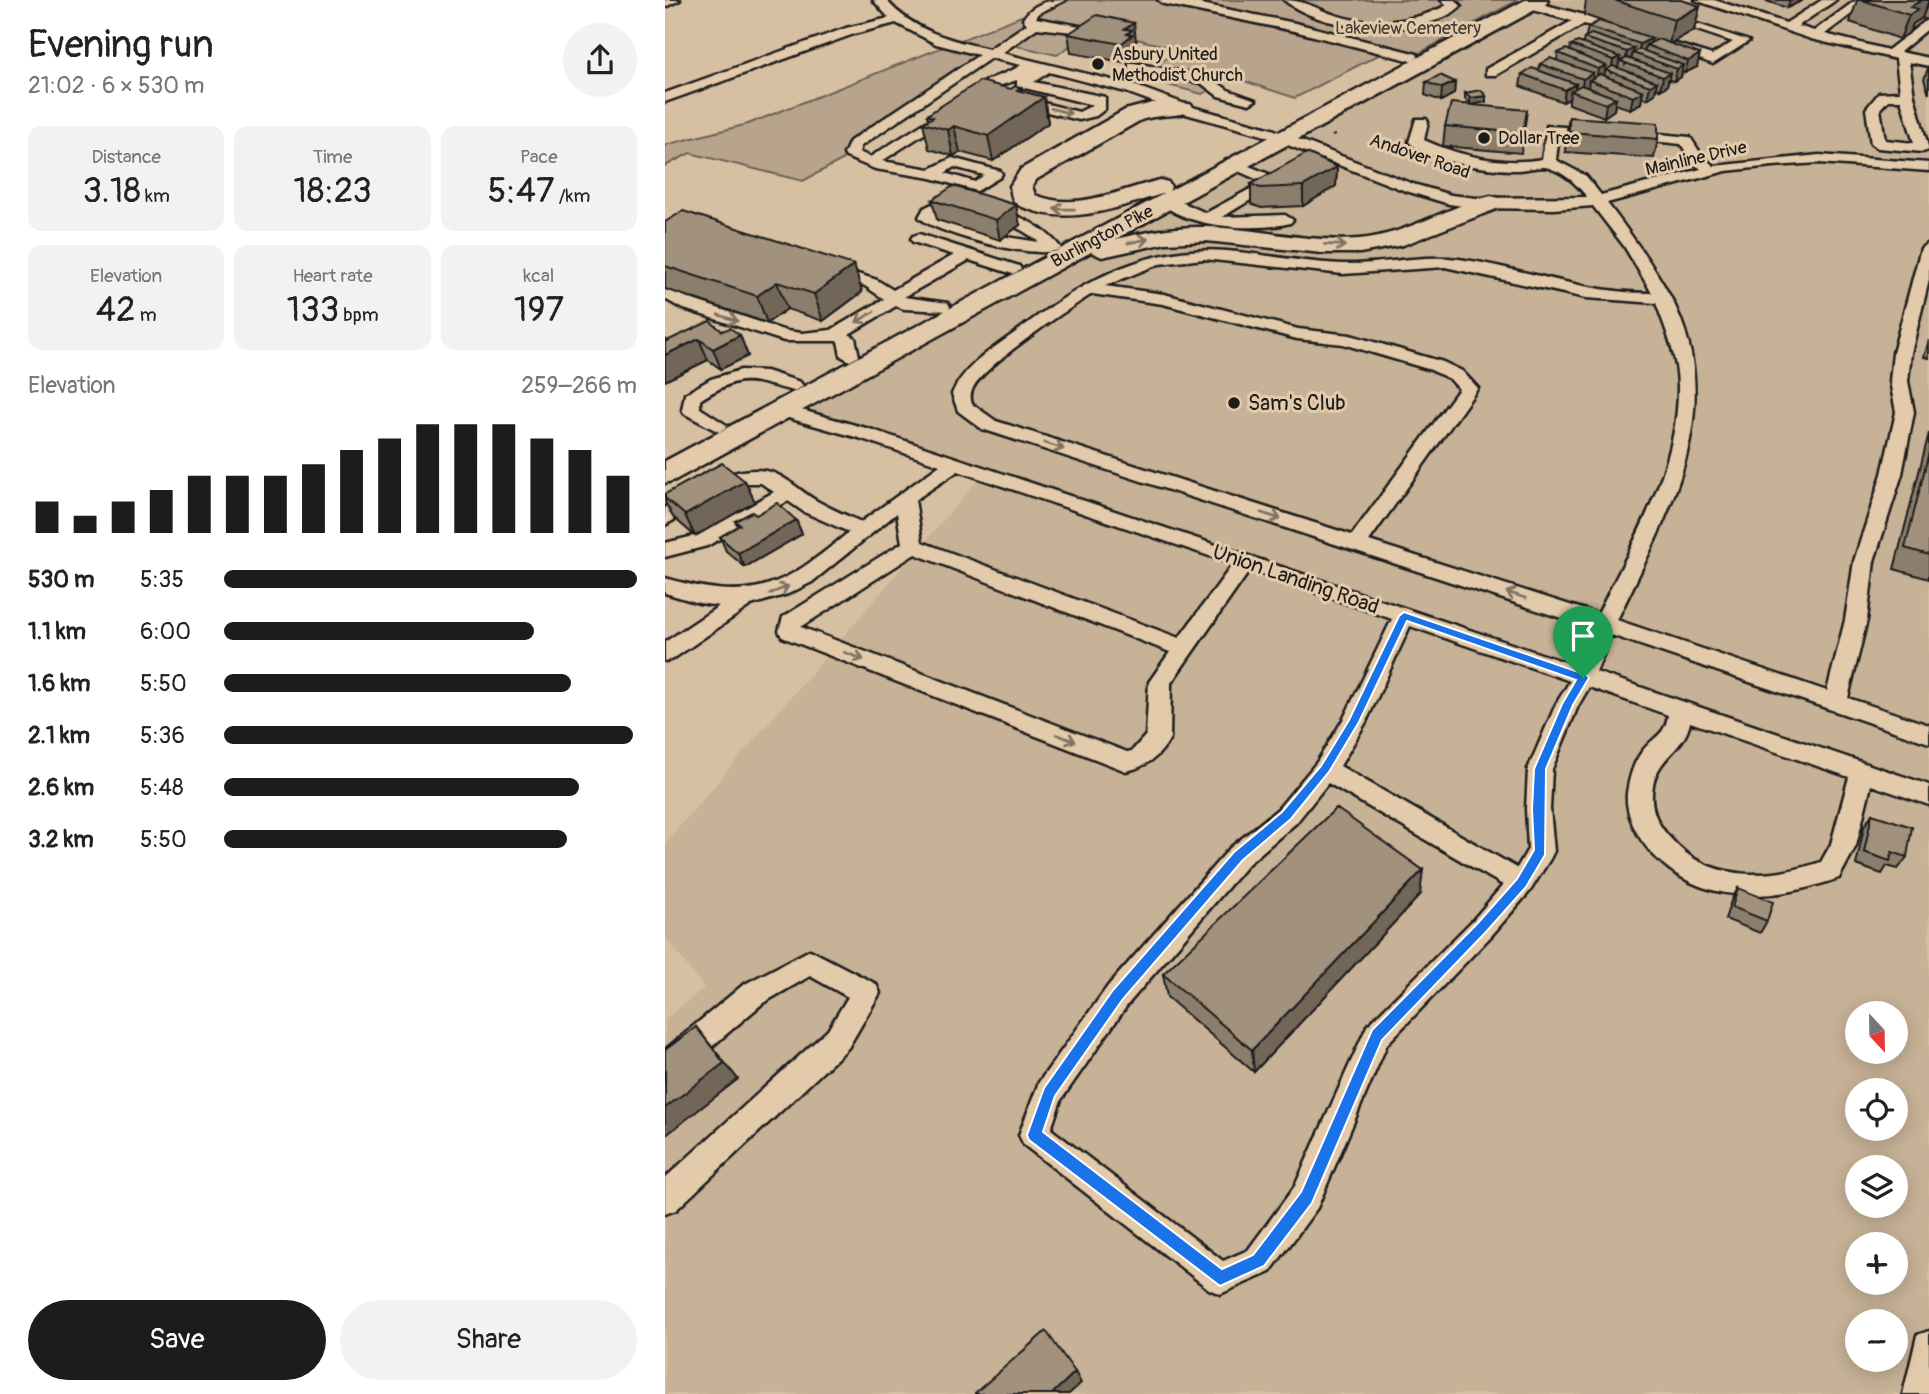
<!DOCTYPE html>
<html lang="en">
<head>
<meta charset="utf-8">
<style>
  body { margin:0; font-family:Pangolin,sans-serif; background:#f2f2f2; color:#222; height:100vh; display:flex; flex-direction:column; font-size:26px; white-space:nowrap }
  * { box-sizing:border-box; margin:0 }
  p { font-size:23px; color:#767676 }
  .icon { flex:none; width:38px; height:38px; fill:none; stroke:currentColor; stroke-width:2; stroke-linecap:round; stroke-linejoin:round }
  .map { position:relative; flex:1; overflow:hidden }
  .side { display:flex; flex-direction:column; background:#fff; width:665px }
  .side>* { flex:none }
  .needle { width:46px; rotate:158deg }
  .controls { position:absolute; left:1180px; top:1001px; display:grid; gap:14px }
  .controls a { display:grid; place-items:center; width:63px; height:63px; border-radius:50%; background:#fff; box-shadow:0 4px 18px #0003; font-size:35px }
  .pin { position:absolute; display:grid; place-items:center; width:60px; height:60px; color:#fff; margin:-72px -30px; border-radius:50% 50% 50% 0; rotate:-45deg; box-shadow:0 0 7px #0007 }
  .pin .icon { rotate:45deg }
  .round { display:grid; place-items:center; flex:none; width:74px; height:74px; border-radius:37px; background:#f2f2f2 }
  .head { display:flex; align-items:center; justify-content:space-between; height:119px; padding:0 28px }
  h1 { font-size:38px; font-weight:600; line-height:52px }
  .metrics { display:grid; grid-template-columns:repeat(3,1fr); gap:10px; height:119px; padding:7px 28px }
  .metrics div { display:grid; align-content:center; border-radius:14px; background:#f2f2f2; text-align:center }
  .metrics b { font-size:35px; font-weight:600 }
  .metrics small { font-size:19px; font-weight:400 }
  .metrics p { font-size:19px }
  .chart { height:196px; padding:14px 28px }
  .chart p { display:flex; justify-content:space-between }
  .chart svg { width:100%; height:126px; margin-top:7px; stroke:#1c1c1c; stroke-width:6 }
  .primary-button { display:flex; gap:14px; margin-top:auto; padding:14px 28px }
  .primary-button a { flex:1; height:80px; border-radius:42px; background:#1c1c1c; color:#fff; font-size:28px; font-weight:600; line-height:80px; text-align:center }
  .primary-button a+a { background:#f2f2f2; color:#222 }
  ul { padding:0 28px; list-style:none; font-size:23px }
  li { display:grid; grid-template-columns:112px 84px 1fr; align-items:center; height:52px }
  li i { height:18px; border-radius:9px; background:#1c1c1c }
  main { display:flex; flex:1; min-height:0 }
  .map>svg:first-child { display:block }
</style>
</head>
<body>
<main>
<section class="side">
<div class="head"><div><h1>Evening run</h1><p>21:02 · 6 × 530 m</p></div><a class="round"><svg class="icon" aria-label="share" viewBox="0 0 24 24"><path d="M12 15V3M7 8l5-5 5 5M5 13v7h14v-7"/></svg></a></div>
<div class="metrics">
<div><p>Distance</p><b>3.18<small> km</small></b></div>
<div><p>Time</p><b>18:23</b></div>
<div><p>Pace</p><b>5:47<small> /km</small></b></div>
</div>
<div class="metrics">
<div><p>Elevation</p><b>42<small> m</small></b></div>
<div><p>Heart rate</p><b>133<small> bpm</small></b></div>
<div><p>kcal</p><b>197</b></div>
</div>
<div class="chart"><p><span>Elevation</span>259–266 m</p>
<svg viewBox="0 0 160 44" preserveAspectRatio="none"><path d="M5 44V33M15 44V38M25 44V33M35 44V29M45 44V24M55 44V24M65 44V24M75 44V20M85 44V15M95 44V11M105 44V6M115 44V6M125 44V6M135 44V11M145 44V15M155 44V24"/></svg>
</div>
<ul>
<li><b>530 m</b>5:35<i style="width:100%"></i></li>
<li><b>1.1 km</b>6:00<i style="width:75%"></i></li>
<li><b>1.6 km</b>5:50<i style="width:84%"></i></li>
<li><b>2.1 km</b>5:36<i style="width:99%"></i></li>
<li><b>2.6 km</b>5:48<i style="width:86%"></i></li>
<li><b>3.2 km</b>5:50<i style="width:83%"></i></li>
</ul>
<div class="primary-button"><a>Save</a><a>Share</a></div>
</section>
<div class="map">
<svg width="1264" height="1394" viewBox="0 0 1264 1394">
  <rect width="100%" height="100%" fill="#d7c0a2"/>
  <filter id="ink" filterUnits="userSpaceOnUse"><feTurbulence type="fractalNoise" baseFrequency=".0143" numOctaves="2"/><feDisplacementMap in="SourceGraphic" scale="14" xChannelSelector="R" yChannelSelector="G"/><feConvolveMatrix kernelMatrix="1 2 1 2 8 2 1 2 1" color-interpolation-filters="sRGB"/></filter>
  <g filter="url(#ink)">
    <path fill="#c7b297" fill-rule="evenodd" d="M874,0H1264V1394H0V1019L39,988L0,937V843L318,474L115,410ZM1192,1013H1230V1052H1192ZM1192,1090H1230V1129H1192ZM1192,1167H1230V1206H1192ZM1192,1244H1230V1283H1192ZM1192,1321H1230V1360H1192Z"/>
    <polygon fill="#b8a48c" stroke="#6a6054" stroke-width="2" points="397,0 853,0 747,57 721,51 630,98 567,77 537,94 473,77 514,50 430,28 392,55 343,44 190,136 177,160 138,181 25,153 0,166 0,145 83,124"/>
    <g fill="none" stroke-linecap="round" stroke-linejoin="round">
      <g stroke="#1c1c1c" stroke-width="5">
        <g id="minor">
          <polygon points="0,0 15,0 0,7"/>
          <path d="M208,0H221C248,31 285,40 324,49L362,24L358,19C368,3 383,0 401,0L374,13L371,18L426,28V34L372,28L337,53L471,86L531,108L607,129L748,184L786,195L811,198L922,197C912,184 900,173 884,168C876,165 862,170 852,170C825,170 763,162 744,142L751,119H761L763,122L759,140C794,156 838,166 877,159L882,126L935,129L937,132L930,136L894,134L891,160L921,176L936,195L1036,169L1027,162L1016,144L959,138V132L964,131L1025,137L1038,157L1049,166L1154,155L1264,163V171L1154,163L1108,166L1061,171L942,203C965,233 987,263 1005,296C1066,409 1001,517 952,620L1162,691L1180,620L1189,561L1217,474L1231,412L1225,381L1228,353L1256,248L1264,243V280L1246,353L1243,381L1249,412L1237,474L1209,561L1202,620L1183,698L1264,725V743L946,635L931,672L1264,785V805L1206,785L1191,846L1174,878C1110,901 1035,908 985,851C972,836 960,814 962,793C964,779 968,764 976,753C988,736 1000,737 1003,715L924,687L913,706L887,769L885,809L889,851L885,859L865,891L826,936L722,1044L652,1208L605,1272L555,1294L544,1289L359,1145L354,1135L374,1082L443,986L565,848L613,809L652,762L679,718L727,619L585,570L506,683L505,738C495,757 481,767 461,771L117,637L114,631L118,617L237,543L232,513L147,582L123,594L86,605L8,659L0,661V642L54,606L34,603L0,593V578C87,603 116,589 184,532L139,512L123,501L42,546L0,557V543L29,536L109,492L96,483H80L64,489L0,525V507C30,490 65,465 101,471C119,474 136,492 152,501C166,509 181,515 196,522L275,465L194,438L109,414L106,410L109,406L115,404L208,430L912,666L927,628L317,429L293,411L287,394C299,364 334,345 359,326C420,280 484,244 562,251C601,254 639,263 678,264C717,265 755,254 794,259C859,268 920,294 987,293L959,246L928,206L889,209L811,208L784,204L738,190L597,135L521,114L461,92L384,72L369,82L440,97V109L431,116L414,120L311,94L309,91C319,77 342,75 356,65L326,58L196,146L194,152L205,157L285,107L292,111L290,114L217,161L265,169L287,158L335,171L337,174L335,177L312,191L266,178L210,169L181,157L179,154L185,141L314,55L271,44L231,23L189,34L0,102V93L181,28L224,18ZM369,69L352,80V86L428,105L414,112L324,89L352,80ZM289,167L319,175L310,182L280,173ZM539,259L678,274L780,267L921,298L991,303C1001,330 1013,358 1013,387C1014,467 967,544 933,614L704,541L813,388L797,371L778,362L685,335L633,329L499,294L440,286L494,264ZM427,294L498,304L632,339L678,344L766,370L785,379L794,389L687,535L331,421L307,404C305,398 305,394 308,388C318,366 403,309 427,294ZM293,471L568,564L514,638L257,542L250,500ZM250,554L505,652L484,682L481,735L467,751L462,752L136,627ZM745,626L905,681L891,704L863,769L861,809L863,849L852,868L675,766L701,722ZM1025,722L1184,777L1166,844L1156,862C1105,879 1044,883 1006,839C991,823 984,807 988,785C993,756 1020,750 1025,722ZM663,783L838,885L808,920L702,1026L630,1186L583,1250L558,1261L386,1129L396,1100L463,1004L583,864L631,823Z"/>
          <polygon points="493,0 517,0 630,23 752,54 753,57 747,61 629,31 499,4"/>
          <path d="M619,0C639,0 652,9 670,15C707,27 748,23 782,5L776,0H790L796,6C758,41 657,32 619,0Z"/>
          <polygon points="942,0 960,0 1084,41 1048,64 999,46 1005,42 1047,55 1068,42"/>
          <path d="M1030,0H1049L1121,23L1157,0H1171L1133,26L1149,31L1191,0H1205L1160,34L1223,50L1264,18V28L1235,52L1264,58V66L1244,62L1249,96L1264,150L1258,152L1213,148L1206,144L1201,109L1214,93L1235,92L1231,59L1146,39ZM1223,100H1236L1249,143L1220,140L1215,109Z"/>
          <polygon points="865,1 923,16 965,32 959,36 919,24 831,75 821,75 821,69 907,21 861,8 861,2"/>
          <polygon points="469,63 545,77 563,90 591,100 584,104 553,96 536,83 464,70 464,64"/>
          <path d="M569,160L619,180L557,217L620,215L628,220L625,223C591,232 520,228 494,201L502,196L507,198L541,213L598,182L564,167L562,164L564,161Z"/>
          <path d="M277,199C318,203 370,214 396,248C381,263 270,234 254,217L259,208ZM280,209C312,211 348,221 374,242L309,232L270,215Z"/>
          <polygon points="254,234 354,266 356,269 348,274 304,260 239,297 283,303 285,307 283,311 239,309 231,306 184,334 190,338 194,356 185,361 176,356 173,341 119,341 16,308 0,299 0,288 28,300 121,331 137,333 166,330 219,299 200,286 157,273 155,270 157,267 163,265 212,280 228,290 289,255 248,242 246,239 248,236"/>
          <path d="M76,370L101,371L135,382L138,386L129,391C83,380 79,372 35,400V408L63,426L54,432L20,414L17,410L20,394L46,379Z"/>
          <polygon points="145,950 211,984 215,993 183,1048 11,1210 0,1214 0,1178 163,1030 183,997 145,976 98,1003 10,1078 0,1082 0,1050 78,985"/>
          <polygon points="1264,1331 1264,1394 1238,1394 1252,1335"/>
        </g>
      </g>
      <g stroke="#1c1c1c" stroke-width="5">
        <path id="highway" d="M860,0H883L881,4L450,239C480,232 510,226 540,227C592,228 642,243 694,239C741,235 781,207 826,196L834,198L838,203L834,208L738,245L695,253H657L541,241L501,243L437,257L426,252L10,480L0,483V461L500,193C457,206 408,226 363,209C358,207 352,206 349,201C346,197 346,191 345,186L356,169L460,110L487,103L525,104L529,108L525,112C509,117 492,114 476,120L372,179L367,186L370,195C412,212 453,190 495,180L503,182L506,187L504,191Z"/>
      </g>
      <polyline stroke="#1c1c1c" stroke-width="2" stroke-dasharray="3.5 3.5" stroke-linecap="butt" points="667,136 670,135"/>
      <use href="#minor" fill="#e3caab" fill-rule="evenodd"/>
      <use href="#highway" fill="#e3caab" fill-rule="evenodd"/>
    </g>
    <g fill="#8b7e6c" stroke="#1c1c1c" stroke-width="2">
      <polygon points="921,0 1016,0 1035,6 1029,30 1006,43 1032,67 1020,73 1017,72 1016,77 1009,81 1004,80 1002,86 995,90 991,88 990,94 982,99 977,97 976,103 965,109 950,104 949,110 939,117 904,104 904,99 898,102 855,86 857,74 874,70 875,64 892,60 893,53 905,51 906,45 918,43 919,38 921,36 923,27 953,27 919,15"/>
      <polygon points="1098,0 1138,0 1122,8"/>
      <polygon points="1192,0 1264,0 1264,19 1262,20 1257,18 1248,24 1244,33 1235,39 1185,22"/>
      <polygon points="403,34 471,41 468,43 469,54 458,62 406,53"/>
      <polygon points="1264,66 1264,94 1259,79"/>
      <polygon points="761,82 790,82 789,94 776,101 760,95"/>
      <polygon points="356,87 357,92 379,97 383,123 328,161 295,152 288,156 264,149 258,123 263,120 262,115 346,89"/>
      <polygon points="800,93 821,96 821,102 805,105 800,99"/>
      <polygon points="862,110 856,153 778,146 780,126"/>
      <polygon points="904,117 993,139 989,158 900,152 901,136"/>
      <polygon points="672,167 671,186 638,206 596,208 586,204 586,184"/>
      <polygon points="267,200 355,225 335,240 272,220"/>
      <polygon points="0,222 189,265 197,292 158,321 122,309 102,323 0,289"/>
      <polygon points="57,331 75,335 83,356 56,369 43,360 0,381 0,339 2,341"/>
      <polygon points="1264,340 1264,358 1259,357"/>
      <polygon points="1264,433 1264,579 1229,569"/>
      <polygon points="80,481 90,502 30,536 8,517 0,502 0,494"/>
      <polygon points="91,515 131,520 137,534 80,567 61,551 55,537 73,526 70,521"/>
      <polygon points="1207,814 1242,857 1233,869 1222,866 1217,874 1191,865 1199,827"/>
      <polygon points="1073,888 1102,921 1095,933 1060,919 1066,901"/>
      <polygon points="755,895 589,1072 502,997 498,974"/>
    </g>
    <g fill="#716658" stroke="#1c1c1c" stroke-width="2">
      <polygon points="1125,0 1138,0 1122,8"/>
      <polygon points="1257,0 1264,0 1257,18 1248,24 1244,33 1235,39 1244,15 1245,7"/>
      <polygon points="1035,6 1029,30 1004,44 1009,20"/>
      <polygon points="469,23 471,41 468,43 469,54 458,62 456,44 460,29"/>
      <polygon points="987,38 985,46 981,45 979,53 973,55 975,44"/>
      <polygon points="969,48 966,61 960,65 962,52"/>
      <polygon points="1035,54 1032,67 1020,73 1023,61"/>
      <polygon points="955,57 953,69 946,73 948,60"/>
      <polygon points="1018,65 1016,77 1009,81 1012,69"/>
      <polygon points="941,66 939,78 931,82 933,69"/>
      <polygon points="928,73 927,81 924,80 923,88 916,92 918,79"/>
      <polygon points="1005,73 1002,86 995,90 998,77"/>
      <polygon points="790,82 789,94 776,101 777,88"/>
      <polygon points="992,82 990,94 982,99 985,86"/>
      <polygon points="911,84 909,92 906,91 904,99 898,102 900,90"/>
      <polygon points="356,87 360,110 379,97 383,123 328,161 323,136 352,90"/>
      <polygon points="978,91 976,103 965,109 968,97"/>
      <polygon points="821,96 821,102 805,105 805,98"/>
      <polygon points="951,98 949,110 939,117 941,104"/>
      <polygon points="289,126 295,152 288,156 283,130"/>
      <polygon points="672,167 671,186 638,206 638,186"/>
      <polygon points="351,205 355,225 335,240 331,220"/>
      <polygon points="189,265 197,292 158,321 149,294"/>
      <polygon points="112,282 122,309 102,323 92,296"/>
      <polygon points="75,335 83,356 56,369 48,349"/>
      <polygon points="34,339 43,360 0,381 0,355"/>
      <polygon points="80,481 90,502 30,536 20,515"/>
      <polygon points="131,520 137,534 80,567 73,553"/>
      <polygon points="758,870 755,895 589,1072 587,1050"/>
      <polygon points="31,1027 73,1079 0,1136 0,1108"/>
      <polygon points="410,1372 416,1383 404,1394 387,1394"/>
    </g>
    <g fill="#a2927d" stroke="#1c1c1c" stroke-width="2">
      <polygon points="949,0 1016,0 1035,6 1009,20"/>
      <polygon points="1197,0 1257,0 1245,7 1253,9 1244,15"/>
      <polygon points="432,15 469,23 460,29 467,30 462,34 467,35 456,44 403,34"/>
      <polygon points="934,21 987,38 975,44 923,27"/>
      <polygon points="926,34 969,48 962,52 919,38"/>
      <polygon points="993,39 1035,54 1023,61 981,45"/>
      <polygon points="913,42 955,57 948,60 906,45"/>
      <polygon points="901,49 941,66 933,69 893,53"/>
      <polygon points="974,49 1018,65 1012,69 968,53"/>
      <polygon points="885,58 928,73 918,79 875,64"/>
      <polygon points="962,58 1005,73 998,77 955,61"/>
      <polygon points="948,66 992,82 985,86 941,70"/>
      <polygon points="867,68 911,84 900,90 857,74"/>
      <polygon points="935,74 978,91 968,97 924,80"/>
      <polygon points="775,75 790,82 777,88 761,82"/>
      <polygon points="315,81 346,89 350,86 356,87 352,90 379,97 323,136 289,126 283,130 258,123 268,117 262,115"/>
      <polygon points="916,85 951,98 941,104 906,91"/>
      <polygon points="816,90 821,96 805,98 800,93"/>
      <polygon points="786,103 862,110 858,133 780,126"/>
      <polygon points="904,117 993,123 993,139 904,132"/>
      <polygon points="642,153 672,167 638,186 595,188 586,184"/>
      <polygon points="288,186 351,205 331,220 267,200"/>
      <polygon points="18,211 189,265 149,294 112,282 92,296 0,266 0,222"/>
      <polygon points="45,321 57,331 65,328 75,335 48,349 34,339 0,355 0,339 2,341"/>
      <polygon points="1264,452 1264,555 1240,548"/>
      <polygon points="57,463 80,481 20,515 0,498 0,494"/>
      <polygon points="112,503 131,520 73,553 55,537 75,525 70,521 87,512 91,515"/>
      <polygon points="671,808 758,870 587,1050 498,974"/>
      <polygon points="1207,814 1247,827 1242,857 1227,852 1225,861 1199,852"/>
      <polygon points="1073,888 1108,902 1102,921 1067,907"/>
      <polygon points="31,1027 59,1063 0,1108 0,1050"/>
      <polygon points="381,1331 410,1372 387,1394 310,1394 310,1393"/>
    </g>
    <defs><path id="oneway-shaft" d="M-6 0H5M1.5-3L5.5 0L1.5 3" fill="none" stroke-width="1.6" stroke-linecap="round" stroke-linejoin="round" transform="scale(1.75)"/></defs>
    <g stroke="#807364">
      <use href="#oneway-shaft" transform="translate(396 111) rotate(14)"/>
      <use href="#oneway-shaft" transform="translate(399 209) rotate(-179)"/>
      <use href="#oneway-shaft" transform="translate(473 241) rotate(-12)"/>
      <use href="#oneway-shaft" transform="translate(670 245) rotate(3)"/>
      <use href="#oneway-shaft" transform="translate(200 317) rotate(149)"/>
      <use href="#oneway-shaft" transform="translate(63 318) rotate(18)"/>
      <use href="#oneway-shaft" transform="translate(389 446) rotate(18)"/>
      <use href="#oneway-shaft" transform="translate(606 516) rotate(18)"/>
      <use href="#oneway-shaft" transform="translate(114 590) rotate(-22)"/>
      <use href="#oneway-shaft" transform="translate(851 595) rotate(-162)"/>
      <use href="#oneway-shaft" transform="translate(189 656) rotate(21)"/>
      <use href="#oneway-shaft" transform="translate(401 738) rotate(21)"/>
    </g>
  </g>
  <path fill="#1a73e8" stroke="#fff" stroke-width="2" fill-rule="evenodd" d="M739,612L922,675L924,678L908,705L881,769L880,855L861,887L821,932L717,1040L647,1203L599,1266L555,1286L364,1140L362,1135L379,1088L448,990L569,852L617,812L656,766L684,720L734,616ZM742,621L911,680L897,704L869,769L867,809L869,850L852,879L812,924L707,1030L636,1192L588,1255L557,1269L378,1132L390,1096L458,999L578,860L626,819L664,772L694,722Z"/>
  <g fill="#1c1c1c" stroke="#e3caab" stroke-width="2.5">
    <circle cx="433" cy="64" r="7"/>
    <circle cx="819" cy="138" r="7"/>
    <circle cx="569" cy="403" r="7"/>
  </g>
  <g text-anchor="middle" stroke-width="6" stroke-linejoin="round" paint-order="stroke">
    <g font-size="18" fill="#433e38" stroke="#e3caab">
      <text x="743" y="34">Lakeview Cemetery</text>
    </g>
    <g font-size="18" fill="#1c1c1c" stroke="#e3caab" text-anchor="start">
      <text x="447" y="60">Asbury United<tspan x="447" dy="21">Methodist Church</tspan></text>
      <text x="833" y="144">Dollar Tree</text>
    </g>
    <g font-size="18" fill="#1c1c1c" stroke="#e3caab">
      <text transform="translate(755 156) rotate(19)" y="6">Andover Road</text>
      <text transform="translate(1031 158) rotate(-13)" y="6">Mainline Drive</text>
      <text transform="translate(437 236) rotate(-28)" y="6">Burlington Pike</text>
    </g>
    <g font-size="21" fill="#1c1c1c" stroke="#e3caab" text-anchor="start">
      <text x="583" y="410">Sam's Club</text>
    </g>
    <g font-size="21" fill="#1c1c1c" stroke="#e3caab">
      <text transform="translate(631 579) rotate(19)" y="7">Union Landing Road</text>
    </g>
  </g>
</svg>
<div class="controls">
<a><svg class="needle" viewBox="-14 -14 28 28"><path d="M0-13l5 13h-10z" fill="#e53935"/><path d="M0 13l5-13h-10z" fill="#767676"/></svg></a>
<a><svg class="icon" aria-label="locate" viewBox="0 0 24 24"><circle cx="12" cy="12" r="6"/><path d="M12 2v4M12 18v4M2 12h4M18 12h4"/></svg></a>
<a><svg class="icon" aria-label="layers" viewBox="0 0 24 24"><path d="M12 4l9 5-9 5-9-5zM3 14l9 5 9-5"/></svg></a>
<a>+</a>
<a>−</a>
</div>
<div class="pin" style="left:918px;top:678px;background:#1e9e55"><svg class="icon" aria-label="arrive" viewBox="0 0 24 24"><path d="M6 21V4h12l-3 4 3 4H6"/></svg></div>
</div>
</main>
</body>
</html>
